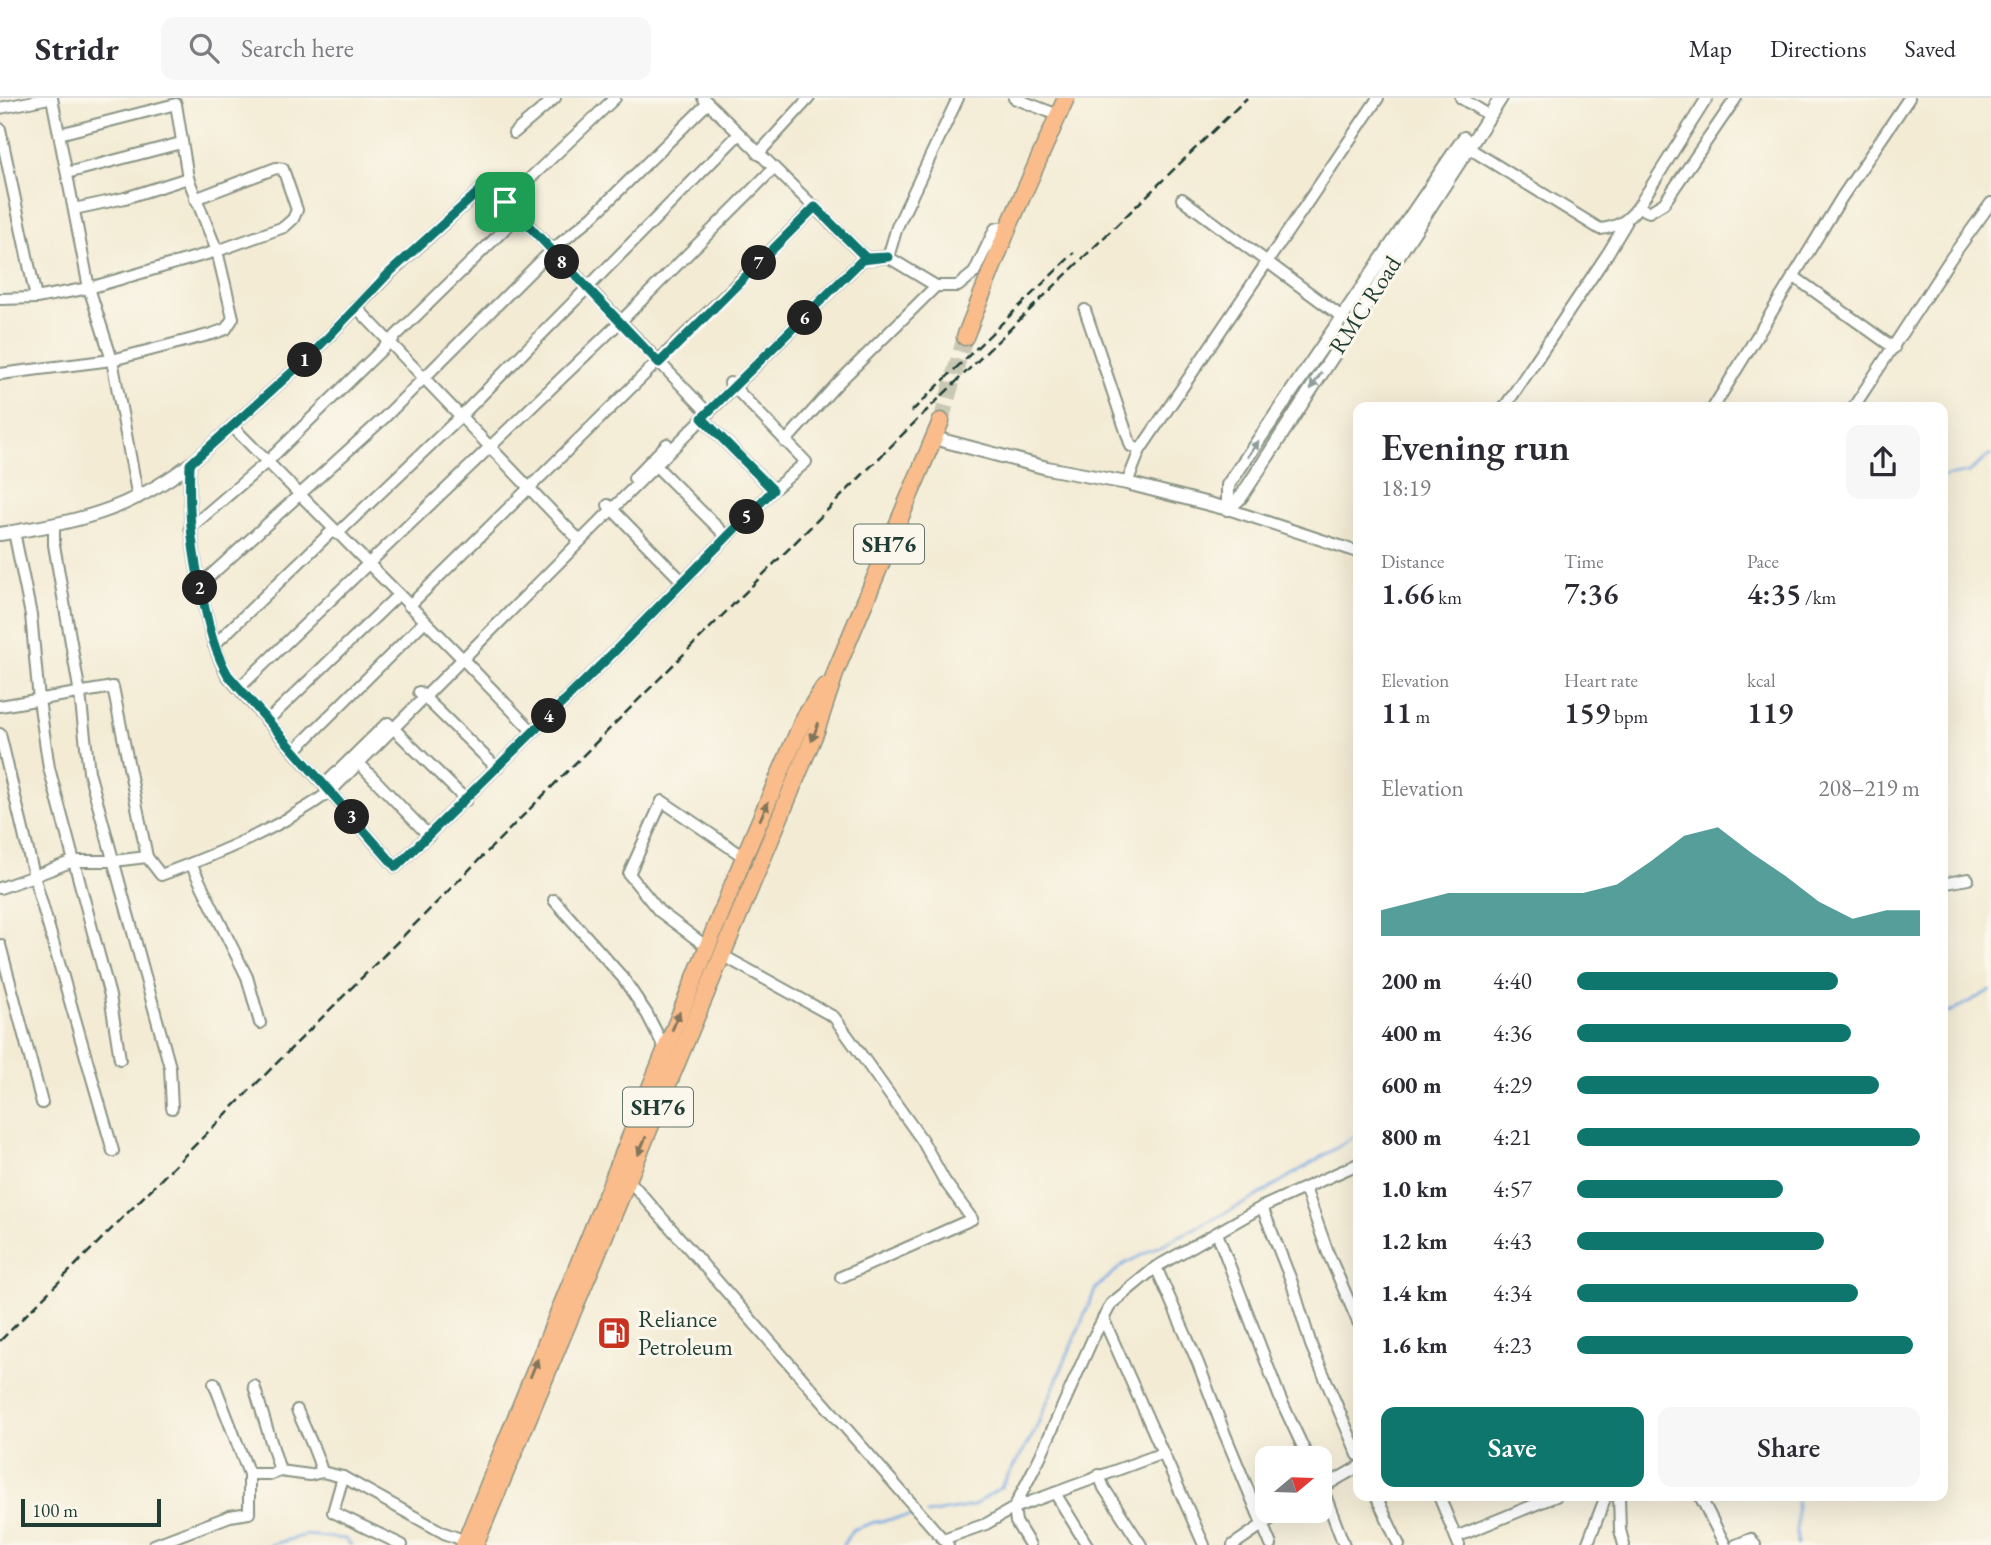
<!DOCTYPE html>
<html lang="en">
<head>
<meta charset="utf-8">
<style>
  body { margin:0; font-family:"EB Garamond",serif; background:#f7f7f7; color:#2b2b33; height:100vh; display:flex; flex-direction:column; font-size:26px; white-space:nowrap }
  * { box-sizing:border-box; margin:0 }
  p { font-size:23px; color:#7c7c81 }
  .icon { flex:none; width:38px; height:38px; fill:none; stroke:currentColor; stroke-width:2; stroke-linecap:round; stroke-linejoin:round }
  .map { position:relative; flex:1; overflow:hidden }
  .sheet { position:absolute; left:1353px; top:304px; width:595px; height:1099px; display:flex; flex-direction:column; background:#fff; border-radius:14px; box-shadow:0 7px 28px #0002 }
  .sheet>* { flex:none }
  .needle { width:46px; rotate:71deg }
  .controls { position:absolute; left:1255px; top:1348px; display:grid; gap:14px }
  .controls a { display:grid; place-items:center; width:77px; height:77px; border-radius:14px; background:#fff; box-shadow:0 7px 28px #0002; font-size:35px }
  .scale { position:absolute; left:21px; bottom:18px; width:140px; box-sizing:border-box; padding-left:7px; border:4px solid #1f3d34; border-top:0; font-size:19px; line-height:24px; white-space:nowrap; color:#1f3d34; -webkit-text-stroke:5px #fbf7ec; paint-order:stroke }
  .pin { position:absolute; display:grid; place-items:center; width:60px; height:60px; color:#fff; margin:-30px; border-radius:14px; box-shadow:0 4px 10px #0006 }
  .km { position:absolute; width:35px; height:35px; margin:-18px; border-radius:50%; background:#222; color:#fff; font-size:19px; line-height:35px; text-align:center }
  .round { display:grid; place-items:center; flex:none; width:74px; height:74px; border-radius:14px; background:#f7f7f7 }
  .summary { display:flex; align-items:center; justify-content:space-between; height:119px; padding:0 28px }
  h1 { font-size:38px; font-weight:600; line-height:52px }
  .metrics { display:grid; grid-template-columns:repeat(3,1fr); gap:10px; height:119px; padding:7px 28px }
  .metrics div { display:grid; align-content:center }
  .metrics b { font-size:30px; font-weight:600 }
  .metrics small { font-size:19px; font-weight:400 }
  .metrics p { font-size:19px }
  .chart { height:196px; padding:14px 28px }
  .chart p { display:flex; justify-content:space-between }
  .chart svg { width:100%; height:126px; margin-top:7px; fill:#0f766e; opacity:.7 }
  .button { display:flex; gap:14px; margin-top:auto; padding:14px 28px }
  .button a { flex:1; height:80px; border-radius:14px; background:#0f766e; color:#fff; font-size:28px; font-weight:600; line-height:80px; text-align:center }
  .button a+a { background:#f7f7f7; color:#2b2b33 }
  ul { padding:0 28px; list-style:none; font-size:23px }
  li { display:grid; grid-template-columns:112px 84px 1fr; align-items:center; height:52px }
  li i { height:18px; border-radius:9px; background:#0f766e }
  header { display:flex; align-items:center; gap:42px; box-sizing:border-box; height:98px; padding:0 35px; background:#fff; border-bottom:2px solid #e1e1e2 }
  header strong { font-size:33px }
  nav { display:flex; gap:38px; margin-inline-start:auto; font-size:24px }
  .search { width:490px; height:63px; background:#f7f7f7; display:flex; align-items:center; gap:18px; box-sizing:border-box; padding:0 24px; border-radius:14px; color:#7c7c81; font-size:26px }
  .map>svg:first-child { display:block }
</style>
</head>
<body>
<header>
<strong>Stridr</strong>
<div class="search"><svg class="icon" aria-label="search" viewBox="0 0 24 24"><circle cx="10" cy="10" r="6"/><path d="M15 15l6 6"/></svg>Search here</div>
<nav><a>Map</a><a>Directions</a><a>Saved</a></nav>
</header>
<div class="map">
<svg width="1991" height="1447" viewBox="0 0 1991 1447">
  <rect width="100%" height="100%" fill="#fbf7ec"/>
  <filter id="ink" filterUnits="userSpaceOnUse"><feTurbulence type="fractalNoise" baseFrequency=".0143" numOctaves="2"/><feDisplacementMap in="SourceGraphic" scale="14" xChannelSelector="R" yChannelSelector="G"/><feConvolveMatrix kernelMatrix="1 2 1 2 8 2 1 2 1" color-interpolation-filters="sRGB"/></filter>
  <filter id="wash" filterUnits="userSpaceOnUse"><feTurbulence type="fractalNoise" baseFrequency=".00686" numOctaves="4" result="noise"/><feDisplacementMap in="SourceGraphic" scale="28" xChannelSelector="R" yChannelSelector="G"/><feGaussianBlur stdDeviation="1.57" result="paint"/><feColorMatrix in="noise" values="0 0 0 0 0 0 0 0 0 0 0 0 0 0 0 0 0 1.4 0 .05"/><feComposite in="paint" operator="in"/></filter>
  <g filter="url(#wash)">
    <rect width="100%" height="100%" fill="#f3ebd4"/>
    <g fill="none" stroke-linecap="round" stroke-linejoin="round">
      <g stroke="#76a9e2" stroke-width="2.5">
        <polyline points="1942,379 1969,374 1991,356"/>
        <polyline points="1942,918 1991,892"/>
        <polyline points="927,1416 973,1408 1001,1389 1034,1335 1096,1190 1124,1166 1249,1103 1351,1041 1358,1034"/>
        <polyline points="270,1447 306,1437 345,1441 351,1447"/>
        <polyline points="843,1447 852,1432 875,1424 917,1417"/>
        <polyline points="1797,1447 1797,1398"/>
      </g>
    </g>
  </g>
  <g filter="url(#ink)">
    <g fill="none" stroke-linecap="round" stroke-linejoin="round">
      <polyline stroke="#c9c8b4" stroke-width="16" stroke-dasharray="16 8" stroke-linecap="butt" points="941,323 965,239"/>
      <g stroke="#899484" stroke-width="14">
        <g id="minor">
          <polyline points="703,0 866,160 888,159 897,129 958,0"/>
          <polyline points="1014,0 1058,17"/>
          <polyline points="1461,0 1482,13"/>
          <polyline points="0,10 49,0"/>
          <polyline points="0,31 36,200"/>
          <polyline points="514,35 555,0"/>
          <path d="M1467,49L1600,131C1618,129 1627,123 1638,109L1707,0"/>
          <polyline points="758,56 809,0"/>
          <polyline points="67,75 181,45"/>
          <polyline points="1182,101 1342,219"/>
          <polyline points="505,104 615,0"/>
          <polyline points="1638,109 1649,114 1664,105 1736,0"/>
          <polyline points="74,111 125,100 188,80"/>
          <polyline points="1793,178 1894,250"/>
          <polyline points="0,201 36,200 89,190 52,0"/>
          <polyline points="356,209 580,443"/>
          <polyline points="1085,212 1131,348 1140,352"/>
          <polyline points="0,276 112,262 212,236 226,231 233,220 217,153 188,80 176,6 59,36"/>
          <polyline points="1504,310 1608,155 1626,125"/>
          <polyline points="1713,310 1842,99 1909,0"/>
          <polyline points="1853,310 1951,160 1991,105"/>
          <path d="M708,315L488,85L389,176L311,257L190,366C188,419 192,455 204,506C210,533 214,552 227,577L396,769L616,552L773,392L806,364L734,289L862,162L888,159L936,188H958L974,175L995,131L1009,128"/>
          <polyline points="702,320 773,392"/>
          <polyline points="232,328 453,551 533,634"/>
          <polyline points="785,344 836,287 936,188"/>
          <polyline points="652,364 727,439"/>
          <polyline points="634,380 667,346"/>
          <polyline points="1127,385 1140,352 1378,0"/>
          <polyline points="138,400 112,262 89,190 217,153 284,129 293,121 297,112 283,71 276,70 195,101"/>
          <polyline points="608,407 682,483"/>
          <polyline points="1228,411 1358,454"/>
          <polyline points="54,426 54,447 80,596 89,674 170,969 172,1010"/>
          <polyline points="190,430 268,363 518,118"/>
          <polyline points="14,434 31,517 39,602 49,670 110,898 120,961"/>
          <polyline points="337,436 461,318 739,36"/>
          <polyline points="200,487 384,320 551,153 592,119 707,6"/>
          <polyline points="409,508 815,109"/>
          <polyline points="214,547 333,432"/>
          <polyline points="239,590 620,224 774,70"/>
          <polyline points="419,594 497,670"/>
          <polyline points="0,608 113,589 147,759"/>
          <polyline points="267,623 398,497"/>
          <polyline points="388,625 466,702"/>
          <polyline points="0,636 34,778 0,790"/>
          <polyline points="294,653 425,523"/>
          <polyline points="355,661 429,738"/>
          <polyline points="325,686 384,628"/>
          <polyline points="191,766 247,879 260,925"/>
          <polyline points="1942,786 1968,781"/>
          <polyline points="554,802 623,880 647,916 665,951"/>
          <polyline points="0,847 42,1005"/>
          <polyline points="707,849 659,813 629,776 662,703 744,759"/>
          <polyline points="722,857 834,919 922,1042 944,1082 972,1121 841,1179"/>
          <path d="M113,1053L34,778L73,763H113L147,759L161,777C220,755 280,730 331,693L734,289L730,285"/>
          <polyline points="624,1080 628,1081 948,1447"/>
          <polyline points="1305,1090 1328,1155 1358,1224"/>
          <polyline points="1262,1109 1291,1182 1311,1247 1358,1357"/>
          <polyline points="1217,1135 1280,1300 1308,1360"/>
          <polyline points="1156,1169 1198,1265 1224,1334 1271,1447"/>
          <polyline points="1103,1220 1204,1447"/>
          <polyline points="254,1288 280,1373"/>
          <path d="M297,1312C306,1333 316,1352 322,1374"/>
          <polyline points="249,1376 272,1376 280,1373 310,1377 322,1374 343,1379 444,1435 466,1443"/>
          <polyline points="1099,1377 1104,1390 1141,1447"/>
          <polyline points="343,1379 333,1414 402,1447"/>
          <polyline points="1320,1384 1344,1447"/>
          <polyline points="1320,1391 1358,1369"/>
          <polyline points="1055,1395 1087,1447"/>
          <polyline points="1376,1398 1399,1447"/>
          <polyline points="1439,1398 1459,1447"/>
          <polyline points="1619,1398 1620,1432 1624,1447"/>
          <polyline points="1700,1398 1725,1447"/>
          <polyline points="1456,1439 1556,1398"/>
          <polyline points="943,1441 986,1426 1014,1410 1040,1359 1093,1240 1111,1206 1156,1169 1262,1109 1358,1066"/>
          <polyline points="154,1447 230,1418 249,1415 249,1376 214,1285"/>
          <polyline points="1030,1447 1016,1424 1014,1410 1163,1355"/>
          <polyline points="1233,1447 1284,1412"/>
          <polyline points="1587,1447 1606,1398"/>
          <polyline points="1736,1447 1751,1441 1755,1447"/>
        </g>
      </g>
      <g stroke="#899484" stroke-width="16">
        <g id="tertiary">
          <polyline points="934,340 1047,370 1127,385 1228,411"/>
          <polyline points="1228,411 1241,399 1501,0"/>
          <polyline points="1228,411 1228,387 1464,40"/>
          <path d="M0,436C76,424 127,414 190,366"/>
        </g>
      </g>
      <g stroke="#899484" stroke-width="19">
        <g id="primary">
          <polyline points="965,239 1009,128 1066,0"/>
          <polyline points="464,1447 744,759 804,620 824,589"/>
          <polyline points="475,1447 816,633 837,570 941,323"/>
        </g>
      </g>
      <use href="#minor" stroke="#fff" stroke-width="10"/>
      <use href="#tertiary" stroke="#fff" stroke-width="12"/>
      <use href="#primary" stroke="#f9bc8a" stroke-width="16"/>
      <g stroke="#1f3d34" stroke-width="2.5" stroke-dasharray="10 5" stroke-linecap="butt">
        <polyline points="911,314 1074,155"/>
        <polyline points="0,1243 920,319 1247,0"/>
      </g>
    </g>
    <defs><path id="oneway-solid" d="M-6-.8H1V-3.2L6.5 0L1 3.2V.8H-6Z" transform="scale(1.75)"/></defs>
    <g fill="#8f9e9a">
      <use href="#oneway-solid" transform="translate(1316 283) rotate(123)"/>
      <use href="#oneway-solid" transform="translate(1253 351) rotate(-56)"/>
    </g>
    <g fill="#81765b">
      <use href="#oneway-solid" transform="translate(815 634) rotate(111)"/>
      <use href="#oneway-solid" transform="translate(764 713) rotate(-66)"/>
      <use href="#oneway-solid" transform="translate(676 923) rotate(-67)"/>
      <use href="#oneway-solid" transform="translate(642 1048) rotate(113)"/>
      <use href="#oneway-solid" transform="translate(534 1270) rotate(-68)"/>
    </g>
  </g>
  <g fill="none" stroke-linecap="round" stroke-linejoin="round" filter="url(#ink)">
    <g stroke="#fff" stroke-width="14">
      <path id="route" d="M488,85L659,265L815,109L866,160L888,159L862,162L702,320L773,392L616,552L396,769L228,577C214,552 210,533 204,506C192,455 188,419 190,366L311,257L388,176Z"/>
    </g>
    <use href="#route" stroke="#0f766e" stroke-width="9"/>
  </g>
  <defs>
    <g id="fuel-square" transform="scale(1.75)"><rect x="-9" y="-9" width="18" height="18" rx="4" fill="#c8321e" stroke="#fbf7ec"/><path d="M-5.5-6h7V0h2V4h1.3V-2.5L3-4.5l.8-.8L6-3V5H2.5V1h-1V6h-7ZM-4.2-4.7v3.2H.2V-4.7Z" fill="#fff"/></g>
  </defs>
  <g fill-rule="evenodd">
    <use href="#fuel-square" x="614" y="1235"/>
  </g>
  <g text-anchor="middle" stroke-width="6" stroke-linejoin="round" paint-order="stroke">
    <g fill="#fbf7ec" stroke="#61756b" stroke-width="2">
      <rect x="854" y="426.5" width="70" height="39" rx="5"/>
      <rect x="623" y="989.5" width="70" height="39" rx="5"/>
    </g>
    <g font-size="23" font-weight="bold" fill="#1f3d34">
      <text x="889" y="454">SH76</text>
      <text x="658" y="1017">SH76</text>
    </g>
    <g font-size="24" fill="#1f3d34" stroke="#fbf7ec">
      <text transform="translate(1365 207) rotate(-57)" y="8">RMC Road</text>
    </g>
    <g font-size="24" fill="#1f3d34" stroke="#fbf7ec" text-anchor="start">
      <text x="638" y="1229">Reliance<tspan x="638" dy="28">Petroleum</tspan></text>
    </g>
  </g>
</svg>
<div class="controls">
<a><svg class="needle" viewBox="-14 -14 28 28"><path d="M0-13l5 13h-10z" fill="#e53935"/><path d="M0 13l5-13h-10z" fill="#7c7c81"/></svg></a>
</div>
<div class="scale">100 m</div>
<div class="pin" style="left:505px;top:104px;background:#1e9e55"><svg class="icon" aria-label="arrive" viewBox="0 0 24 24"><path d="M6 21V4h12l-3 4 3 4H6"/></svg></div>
<b class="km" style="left:305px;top:262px">1</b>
<b class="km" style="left:200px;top:490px">2</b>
<b class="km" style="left:352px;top:719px">3</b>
<b class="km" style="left:549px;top:618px">4</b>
<b class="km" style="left:747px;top:419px">5</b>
<b class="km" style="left:805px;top:220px">6</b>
<b class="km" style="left:759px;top:165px">7</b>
<b class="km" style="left:562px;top:164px">8</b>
<section class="sheet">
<div class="summary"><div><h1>Evening run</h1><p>18:19</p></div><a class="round"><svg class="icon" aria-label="share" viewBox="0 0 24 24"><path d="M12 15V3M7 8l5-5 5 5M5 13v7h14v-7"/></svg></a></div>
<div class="metrics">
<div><p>Distance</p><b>1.66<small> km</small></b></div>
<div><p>Time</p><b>7:36</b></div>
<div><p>Pace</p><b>4:35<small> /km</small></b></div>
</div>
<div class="metrics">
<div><p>Elevation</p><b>11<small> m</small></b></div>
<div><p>Heart rate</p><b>159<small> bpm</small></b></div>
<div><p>kcal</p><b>119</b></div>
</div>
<div class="chart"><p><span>Elevation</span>208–219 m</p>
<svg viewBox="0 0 160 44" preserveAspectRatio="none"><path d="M0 44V35L10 32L20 29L30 29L40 29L50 29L60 29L70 26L80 18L90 9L100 6L110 15L120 23L130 32L140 38L150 35L160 35V44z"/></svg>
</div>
<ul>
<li><b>200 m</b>4:40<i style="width:76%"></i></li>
<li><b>400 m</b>4:36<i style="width:80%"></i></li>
<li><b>600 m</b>4:29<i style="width:88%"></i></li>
<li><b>800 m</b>4:21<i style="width:100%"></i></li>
<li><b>1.0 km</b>4:57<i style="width:60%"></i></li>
<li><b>1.2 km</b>4:43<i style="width:72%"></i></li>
<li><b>1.4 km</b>4:34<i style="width:82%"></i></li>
<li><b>1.6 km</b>4:23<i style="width:98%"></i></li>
</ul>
<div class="button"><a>Save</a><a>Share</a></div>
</section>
</div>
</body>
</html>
